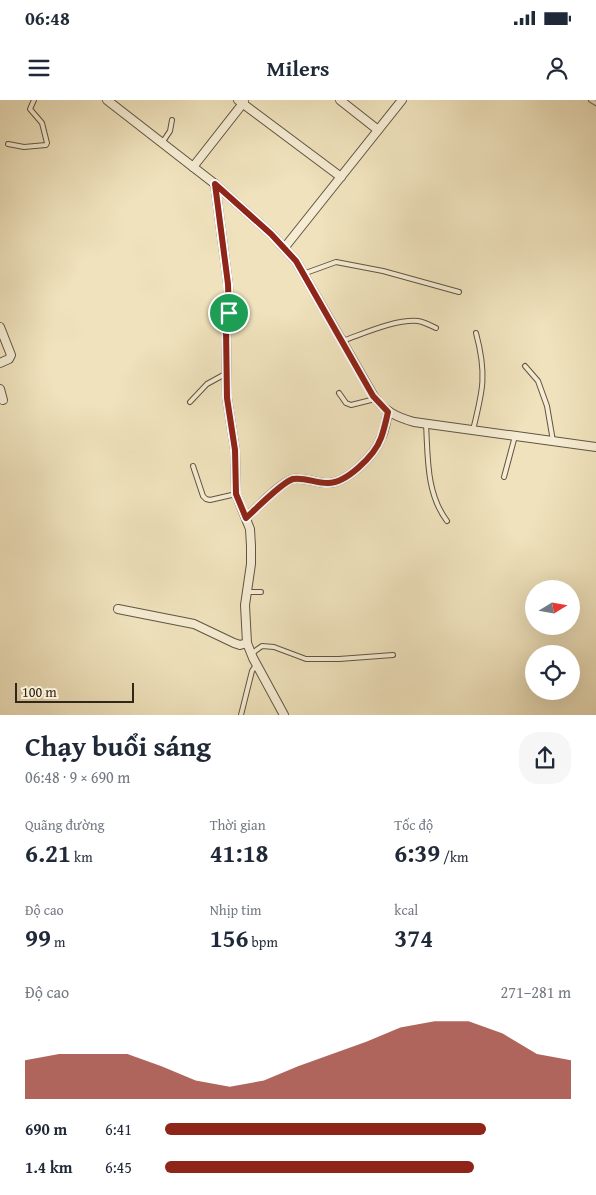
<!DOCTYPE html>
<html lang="vi">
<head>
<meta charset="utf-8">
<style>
  body { margin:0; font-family:"Gentium Book Plus",serif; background:#f6f6f7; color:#1f2937; height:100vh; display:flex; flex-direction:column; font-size:19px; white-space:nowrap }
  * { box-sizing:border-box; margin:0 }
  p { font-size:16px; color:#747a83 }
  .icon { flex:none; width:28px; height:28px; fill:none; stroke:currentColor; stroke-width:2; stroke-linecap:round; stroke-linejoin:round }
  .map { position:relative; height:615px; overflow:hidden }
  .drawer { display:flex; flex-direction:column; background:#fff; flex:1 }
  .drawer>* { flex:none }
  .needle { width:32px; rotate:79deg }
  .tools { position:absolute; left:525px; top:480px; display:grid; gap:10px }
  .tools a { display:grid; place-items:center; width:55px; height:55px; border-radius:50%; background:#fff; box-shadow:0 5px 20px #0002; font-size:25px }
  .scale { position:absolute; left:15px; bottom:12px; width:119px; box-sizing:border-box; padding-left:5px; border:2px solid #312618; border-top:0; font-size:14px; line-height:18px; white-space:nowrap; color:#312618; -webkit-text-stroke:4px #f5ecd3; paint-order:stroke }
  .pin { position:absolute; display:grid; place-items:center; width:42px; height:42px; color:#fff; margin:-21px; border:2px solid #fff; border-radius:50%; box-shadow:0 1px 5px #0007 }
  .round { display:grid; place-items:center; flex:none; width:52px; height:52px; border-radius:20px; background:#f6f6f7 }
  .headline { display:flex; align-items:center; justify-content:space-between; height:85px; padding:0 25px }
  h1 { font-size:28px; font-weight:700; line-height:38px }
  .stats { display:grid; grid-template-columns:repeat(3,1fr); gap:8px; height:85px; padding:5px 25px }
  .stats div { display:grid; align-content:center }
  .stats b { font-size:25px; font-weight:700 }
  .stats small { font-size:14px; font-weight:400 }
  .stats p { font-size:14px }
  .chart { height:140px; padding:10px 25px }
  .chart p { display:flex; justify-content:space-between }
  .chart svg { width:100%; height:90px; margin-top:5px; fill:#8f2418; opacity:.7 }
  ul { padding:0 25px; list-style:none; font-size:16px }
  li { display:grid; grid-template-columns:80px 60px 1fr; align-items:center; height:38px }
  li i { height:12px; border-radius:6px; background:#8f2418 }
  .status { display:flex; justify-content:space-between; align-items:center; height:35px; padding:0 25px; background:#fff; direction:ltr }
  .status svg { height:14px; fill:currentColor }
  header { display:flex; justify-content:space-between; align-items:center; height:65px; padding:0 25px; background:#fff; font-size:22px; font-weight:700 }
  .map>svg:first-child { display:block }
</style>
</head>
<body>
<div class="status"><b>06:48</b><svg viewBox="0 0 49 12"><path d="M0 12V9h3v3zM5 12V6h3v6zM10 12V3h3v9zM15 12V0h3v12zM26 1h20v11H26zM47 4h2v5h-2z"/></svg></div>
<header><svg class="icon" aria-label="menu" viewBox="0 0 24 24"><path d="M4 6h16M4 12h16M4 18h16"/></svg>Milers<svg class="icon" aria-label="person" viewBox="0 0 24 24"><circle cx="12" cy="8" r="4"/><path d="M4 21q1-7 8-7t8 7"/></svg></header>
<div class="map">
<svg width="596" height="615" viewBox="0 0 596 615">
  <rect width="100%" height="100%" fill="#efe2bc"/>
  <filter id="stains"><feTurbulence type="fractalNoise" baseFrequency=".004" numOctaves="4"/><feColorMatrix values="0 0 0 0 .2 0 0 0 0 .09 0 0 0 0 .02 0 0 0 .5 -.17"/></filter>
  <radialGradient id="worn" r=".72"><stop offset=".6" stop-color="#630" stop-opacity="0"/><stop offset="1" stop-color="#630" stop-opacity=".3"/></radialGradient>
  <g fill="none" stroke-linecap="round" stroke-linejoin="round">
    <g stroke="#605541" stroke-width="6">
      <g id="lane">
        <polyline points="591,0 596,3"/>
        <polyline points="162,43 170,31 172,20"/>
        <polyline points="8,44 24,47 46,45 47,43 42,23 30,9 34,0"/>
        <polyline points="303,174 336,162 383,171 459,192"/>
        <path d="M342,241C363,234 395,219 418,221C424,222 430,225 436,228"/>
        <polyline points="525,266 538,281 547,306 553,341"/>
        <polyline points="339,293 346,303 351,305 375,299"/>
        <polyline points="190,302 207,284 227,273"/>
        <path d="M426,324C428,357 426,393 447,421"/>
        <path d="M473,330C483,290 487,274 476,233"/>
        <polyline points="193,366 203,396 206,399 210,400 236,394"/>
        <polyline points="504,377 515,336"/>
        <polyline points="247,492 261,492"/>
        <polyline points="251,554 262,546 274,547 306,559 339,559 393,555"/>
        <polyline points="241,615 252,571 256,565"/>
      </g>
    </g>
    <g stroke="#605541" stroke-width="10">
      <g id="street">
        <path d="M107,0L215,84L271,134L296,161L373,295C384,311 396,317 414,322L596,347"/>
        <polyline points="238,0 341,77"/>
        <polyline points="340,0 378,30"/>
        <polyline points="193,67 244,2"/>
        <polyline points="215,84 228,184 229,213 226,229 227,298 235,350 236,394 250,429 251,446 251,464 245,505 247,543 253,558 284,615"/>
        <polyline points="285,147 402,0"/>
        <polyline points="0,227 11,255 9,259 0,263"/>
        <polyline points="0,289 3,300"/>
        <path d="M246,418C256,409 281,382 293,379C304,377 316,383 327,383C346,384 375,355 381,338C385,330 386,321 388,312"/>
        <polyline points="118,509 194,524 234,543 240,545 247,543"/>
      </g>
    </g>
    <use href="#lane" stroke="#f5ecd3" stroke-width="4"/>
    <use href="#street" stroke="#f5ecd3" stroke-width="8"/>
  </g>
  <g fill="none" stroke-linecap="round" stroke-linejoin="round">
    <g stroke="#fff" stroke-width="10">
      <path id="route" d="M215,84L271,134L296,161L373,296L388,312C386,321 384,330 381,338C375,355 346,384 327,383C316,383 304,377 293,379C282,382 256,409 246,418L236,394L235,350L227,298L226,229L229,213L228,184Z"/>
    </g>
    <use href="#route" stroke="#8f2418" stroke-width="6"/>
  </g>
  <rect width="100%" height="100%" filter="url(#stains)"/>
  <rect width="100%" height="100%" fill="url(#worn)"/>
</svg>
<div class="tools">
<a><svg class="needle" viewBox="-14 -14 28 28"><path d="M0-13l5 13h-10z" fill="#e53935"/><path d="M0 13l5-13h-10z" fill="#747a83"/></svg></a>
<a><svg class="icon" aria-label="locate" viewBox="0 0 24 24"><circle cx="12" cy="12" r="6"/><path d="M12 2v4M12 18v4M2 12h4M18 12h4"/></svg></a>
</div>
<div class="scale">100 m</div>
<div class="pin" style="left:229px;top:213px;background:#1e9e55"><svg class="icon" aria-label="arrive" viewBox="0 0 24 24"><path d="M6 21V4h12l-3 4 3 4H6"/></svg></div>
</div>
<section class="drawer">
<div class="headline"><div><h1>Chạy buổi sáng</h1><p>06:48 · 9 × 690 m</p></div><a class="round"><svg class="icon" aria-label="share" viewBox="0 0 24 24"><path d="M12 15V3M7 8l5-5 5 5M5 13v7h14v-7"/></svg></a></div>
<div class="stats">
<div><p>Quãng đường</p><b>6.21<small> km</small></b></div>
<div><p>Thời gian</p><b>41:18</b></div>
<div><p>Tốc độ</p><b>6:39<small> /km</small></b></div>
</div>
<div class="stats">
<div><p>Độ cao</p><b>99<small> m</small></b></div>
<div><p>Nhịp tim</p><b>156<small> bpm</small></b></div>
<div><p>kcal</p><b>374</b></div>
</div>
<div class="chart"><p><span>Độ cao</span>271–281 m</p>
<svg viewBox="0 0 160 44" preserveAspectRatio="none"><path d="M0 44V25L10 22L20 22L30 22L40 28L50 35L60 38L70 35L80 28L90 22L100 16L110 9L120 6L130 6L140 12L150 22L160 25V44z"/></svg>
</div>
<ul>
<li><b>690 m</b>6:41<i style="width:79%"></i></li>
<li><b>1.4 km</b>6:45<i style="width:76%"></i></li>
</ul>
</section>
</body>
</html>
